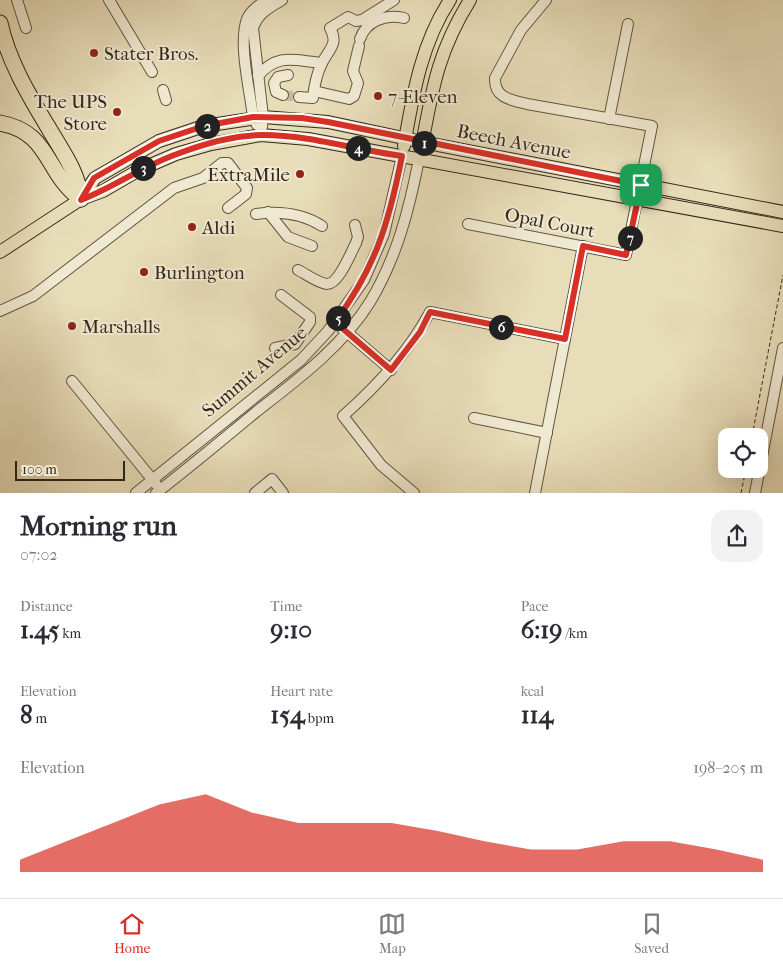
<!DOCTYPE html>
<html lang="en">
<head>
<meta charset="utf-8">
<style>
  body { margin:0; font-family:"IM FELL French Canon",serif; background:#f2f2f3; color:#2b2b33; height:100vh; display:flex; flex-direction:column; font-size:19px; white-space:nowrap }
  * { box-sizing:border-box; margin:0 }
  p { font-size:16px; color:#7c7c81 }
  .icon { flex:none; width:28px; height:28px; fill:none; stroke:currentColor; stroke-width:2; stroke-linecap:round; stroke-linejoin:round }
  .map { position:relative; height:493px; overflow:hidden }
  .details { display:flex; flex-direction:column; background:#fff; flex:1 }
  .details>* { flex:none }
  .tools { position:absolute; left:718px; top:428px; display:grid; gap:10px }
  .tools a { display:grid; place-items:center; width:50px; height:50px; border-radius:10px; background:#fff; box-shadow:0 5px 20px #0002; font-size:25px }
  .scale { position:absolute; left:15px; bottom:12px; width:110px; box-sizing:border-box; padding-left:5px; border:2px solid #33291a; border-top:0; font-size:14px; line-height:18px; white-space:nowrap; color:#33291a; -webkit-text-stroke:4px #f0e9d2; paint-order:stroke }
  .pin { position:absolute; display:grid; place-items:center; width:42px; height:42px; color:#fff; margin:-21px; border-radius:10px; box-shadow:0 2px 8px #0006 }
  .km { position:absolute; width:25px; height:25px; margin:-12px; border-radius:50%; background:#222; color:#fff; font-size:14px; line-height:25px; text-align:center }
  .round { display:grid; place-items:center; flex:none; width:52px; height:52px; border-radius:15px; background:#f2f2f3 }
  .head { display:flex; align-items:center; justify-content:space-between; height:85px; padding:0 20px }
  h1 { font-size:28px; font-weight:700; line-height:38px }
  .metrics { display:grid; grid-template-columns:repeat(3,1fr); gap:8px; height:85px; padding:5px 20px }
  .metrics div { display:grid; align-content:center }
  .metrics b { font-size:25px; font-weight:700 }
  .metrics small { font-size:14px; font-weight:400 }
  .metrics p { font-size:14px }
  .chart { height:140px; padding:10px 20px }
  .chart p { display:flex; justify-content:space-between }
  .chart svg { width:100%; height:90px; margin-top:5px; fill:#d93025; opacity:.7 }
  .tabs { display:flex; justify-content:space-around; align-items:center; height:70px; border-top:1px solid #e1e1e2; background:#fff; font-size:14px; color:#7c7c81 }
  .tabs a { display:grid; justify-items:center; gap:2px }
  .tabs .selected { color:#d93025 }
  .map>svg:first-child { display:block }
</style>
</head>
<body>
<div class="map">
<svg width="783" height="493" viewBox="0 0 783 493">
  <rect width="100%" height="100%" fill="#e8ddb9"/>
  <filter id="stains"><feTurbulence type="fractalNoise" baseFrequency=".004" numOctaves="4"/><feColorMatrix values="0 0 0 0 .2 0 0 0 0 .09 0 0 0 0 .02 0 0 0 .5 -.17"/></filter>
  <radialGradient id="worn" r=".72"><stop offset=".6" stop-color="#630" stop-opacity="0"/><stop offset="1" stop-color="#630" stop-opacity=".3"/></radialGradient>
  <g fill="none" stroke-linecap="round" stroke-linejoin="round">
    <polyline stroke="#c4b999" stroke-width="10" stroke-dasharray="10 5" stroke-linecap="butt" points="283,95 299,97"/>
    <g stroke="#605642" stroke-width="12">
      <g id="minor">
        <polyline points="17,0 26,28"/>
        <polyline points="109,0 152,72"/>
        <path d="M360,39C366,21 385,14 404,18"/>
        <path d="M258,76C278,52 295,61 322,63"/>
        <polyline points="163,90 166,100"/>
        <polyline points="314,91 349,99 354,96 358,83 353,71 359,46"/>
        <polyline points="283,95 276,92 274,83 278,77 288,75"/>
        <path d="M299,97L313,98C314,88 317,73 322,63C329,49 339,44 330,28L348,17L356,21L362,20L394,0"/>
        <polyline points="609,119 628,24"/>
        <path d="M257,125L253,117C250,91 238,43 247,19C251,10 259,5 267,0"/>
        <path d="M261,135L263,117L253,28C258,13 269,8 282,0"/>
        <polyline points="268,212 288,237 312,246"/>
        <path d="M256,214C279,211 303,214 322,226"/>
        <path d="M468,224L626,255L652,126L527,104C511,100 494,98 495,78L521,30L546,0"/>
        <path d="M298,270C306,274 318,283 327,284C339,284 351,252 356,243L358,237L355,225"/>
        <polyline points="0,311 33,296 174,188 203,178 222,163 228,163 247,188 246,194 228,208"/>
        <polyline points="335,322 391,370"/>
        <polyline points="275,348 295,344 310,322 310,317 281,295"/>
        <polyline points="72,381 156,484"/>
        <polyline points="474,418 547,433"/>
        <polyline points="136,493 301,360 328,331 364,280 384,234 402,156"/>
        <path d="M156,493C190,467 223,439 256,412C297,380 342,347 370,302C397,257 409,210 419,159"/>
        <polyline points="255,493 272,479 283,493"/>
        <path d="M414,493L381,465L343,416C377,386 408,353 430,312L565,339"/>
        <polyline points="535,493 583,246"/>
        <polyline points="755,493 783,348"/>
      </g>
    </g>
    <g stroke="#33291a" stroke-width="14">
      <g id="major">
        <path d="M404,146C413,95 421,44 450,0"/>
        <path d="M421,150C432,91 437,53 470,0"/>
        <polyline points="81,199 95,178 159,141 204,126 263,117 328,122 422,142 783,212"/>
        <polyline points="0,252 81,199 103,191 139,170 176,154 211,144 261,135 308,139 783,226"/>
      </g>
    </g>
    <g stroke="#33291a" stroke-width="17">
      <g id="highway">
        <path d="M0,23C8,60 28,94 48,127C62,151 78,172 81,199"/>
        <path d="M0,123C51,132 45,174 81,199"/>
      </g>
    </g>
    <g stroke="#33291a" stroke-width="1" stroke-dasharray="4 2.5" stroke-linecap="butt">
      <polyline points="752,436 783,275"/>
      <polyline points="741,493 746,469"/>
    </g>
    <use href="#minor" stroke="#f0e9d2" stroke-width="10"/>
    <use href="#major" stroke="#e8ddb9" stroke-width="12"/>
    <use href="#highway" stroke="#e8ddb9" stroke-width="15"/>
  </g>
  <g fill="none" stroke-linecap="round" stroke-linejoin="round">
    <g stroke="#fff" stroke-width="10">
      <path id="route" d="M253,117L302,118L328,122L641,185L626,255L583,246L565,339L430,312L420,332L391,370L335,322C376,267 389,222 402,156C356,150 310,135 263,135C235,135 203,144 177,154C143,166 114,187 81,200L94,178L159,141L204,126Z"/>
    </g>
    <use href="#route" stroke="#d93025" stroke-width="6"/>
  </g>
  <g fill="#8f2418" stroke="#f0e9d2" stroke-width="2">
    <circle cx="94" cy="53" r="5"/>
    <circle cx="378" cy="96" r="5"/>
    <circle cx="117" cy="112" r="5"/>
    <circle cx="300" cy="174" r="5"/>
    <circle cx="192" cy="227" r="5"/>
    <circle cx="144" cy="272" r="5"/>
    <circle cx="72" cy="326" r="5"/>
  </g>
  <g text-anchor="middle" stroke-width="4" stroke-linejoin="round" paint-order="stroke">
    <g font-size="19" fill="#33291a" stroke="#f0e9d2" text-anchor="start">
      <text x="104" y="60">Stater Bros.</text>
      <text x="388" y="103">7-Eleven</text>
      <text x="107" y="108" text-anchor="end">The UPS<tspan x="107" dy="22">Store</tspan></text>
      <text x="290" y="181" text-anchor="end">ExtraMile</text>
      <text x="202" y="234">Aldi</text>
      <text x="154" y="279">Burlington</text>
      <text x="82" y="333">Marshalls</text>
    </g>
    <g font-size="19" fill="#33291a" stroke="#f0e9d2">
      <text transform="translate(514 141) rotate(11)" y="7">Beech Avenue</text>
      <text transform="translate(550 222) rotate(11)" y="7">Opal Court</text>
      <text transform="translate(254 371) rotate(-40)" y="7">Summit Avenue</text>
    </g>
  </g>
  <rect width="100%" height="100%" filter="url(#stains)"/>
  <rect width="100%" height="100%" fill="url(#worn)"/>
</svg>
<div class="tools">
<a><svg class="icon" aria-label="locate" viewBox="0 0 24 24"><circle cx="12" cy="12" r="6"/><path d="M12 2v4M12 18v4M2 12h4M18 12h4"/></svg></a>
</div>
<div class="scale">100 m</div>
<div class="pin" style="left:641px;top:185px;background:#1e9e55"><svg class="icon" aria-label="arrive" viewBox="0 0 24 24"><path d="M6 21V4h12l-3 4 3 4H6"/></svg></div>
<b class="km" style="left:424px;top:143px">1</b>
<b class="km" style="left:207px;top:126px">2</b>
<b class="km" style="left:143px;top:168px">3</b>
<b class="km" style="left:358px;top:148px">4</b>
<b class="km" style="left:338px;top:318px">5</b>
<b class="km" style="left:501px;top:327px">6</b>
<b class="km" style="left:630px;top:238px">7</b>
</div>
<section class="details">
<div class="head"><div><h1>Morning run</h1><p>07:02</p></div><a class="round"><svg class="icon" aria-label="share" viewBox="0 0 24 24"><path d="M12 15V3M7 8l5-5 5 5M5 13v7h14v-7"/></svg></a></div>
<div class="metrics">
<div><p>Distance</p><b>1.45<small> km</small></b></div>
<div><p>Time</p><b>9:10</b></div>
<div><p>Pace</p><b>6:19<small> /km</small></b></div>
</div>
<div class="metrics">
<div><p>Elevation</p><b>8<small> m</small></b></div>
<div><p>Heart rate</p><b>154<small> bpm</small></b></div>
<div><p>kcal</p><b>114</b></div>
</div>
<div class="chart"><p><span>Elevation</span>198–205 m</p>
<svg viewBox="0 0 160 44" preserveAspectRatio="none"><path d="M0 44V38L10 29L20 20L30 11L40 6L50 15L60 20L70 20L80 20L90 24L100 29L110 33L120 33L130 29L140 29L150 33L160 38V44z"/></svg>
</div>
</section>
<nav class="tabs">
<a class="selected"><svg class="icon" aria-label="home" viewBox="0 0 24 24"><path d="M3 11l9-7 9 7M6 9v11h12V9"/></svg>Home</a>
<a><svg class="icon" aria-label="map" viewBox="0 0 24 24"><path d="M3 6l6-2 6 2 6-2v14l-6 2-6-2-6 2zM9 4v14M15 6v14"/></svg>Map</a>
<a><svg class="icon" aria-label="saved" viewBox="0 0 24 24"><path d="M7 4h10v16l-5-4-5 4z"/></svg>Saved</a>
</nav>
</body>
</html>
